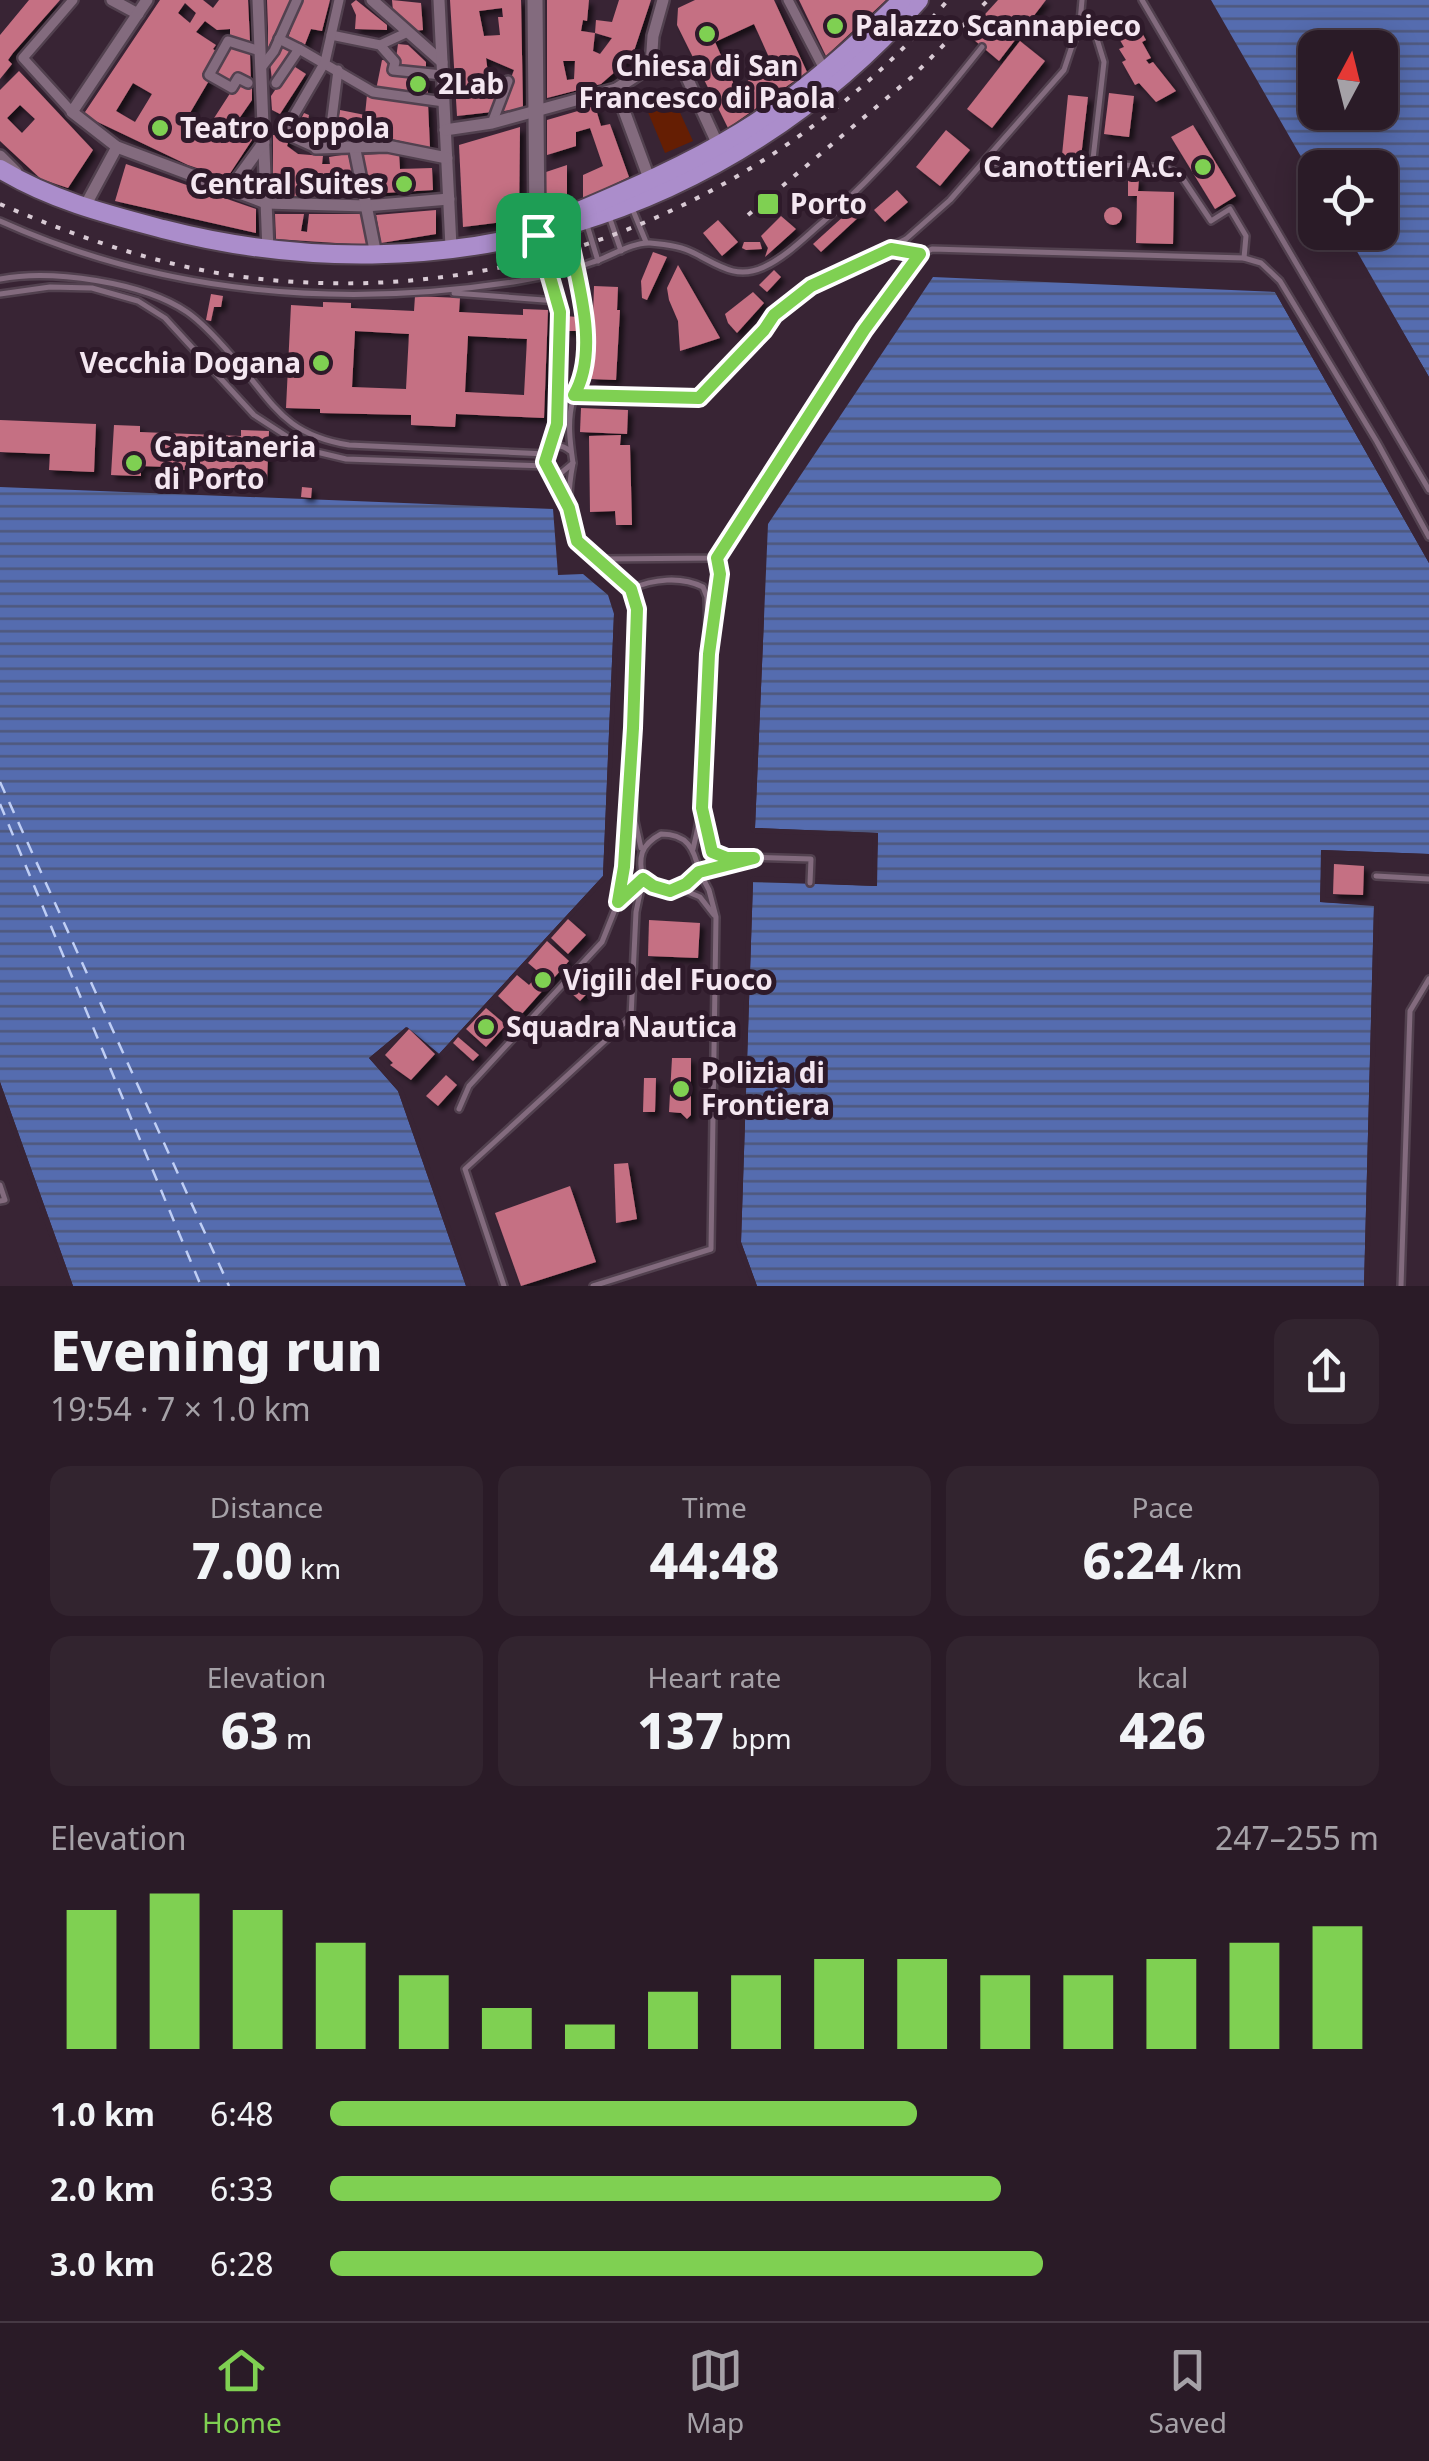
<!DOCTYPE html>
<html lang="en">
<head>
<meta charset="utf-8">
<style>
  body { margin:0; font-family:"Noto Sans",sans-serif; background:#32242f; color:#f1f3f6; height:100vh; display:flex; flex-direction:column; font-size:38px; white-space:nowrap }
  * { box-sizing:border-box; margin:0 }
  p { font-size:32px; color:#a5a1a7 }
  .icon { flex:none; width:55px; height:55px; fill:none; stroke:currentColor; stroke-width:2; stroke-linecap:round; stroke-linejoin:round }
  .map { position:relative; height:1286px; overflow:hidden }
  .drawer { display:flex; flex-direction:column; background:#2a1b27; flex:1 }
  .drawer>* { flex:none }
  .needle { width:65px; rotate:7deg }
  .fabs { position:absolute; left:1298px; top:30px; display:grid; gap:20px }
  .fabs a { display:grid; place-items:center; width:100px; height:100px; border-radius:20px; background:#2a1b27; box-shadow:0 5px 25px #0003,0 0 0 2px #463944; font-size:50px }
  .pin { position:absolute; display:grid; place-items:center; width:85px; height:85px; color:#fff; margin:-42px; border-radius:20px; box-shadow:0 5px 15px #0006 }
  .round { display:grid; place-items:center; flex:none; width:105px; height:105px; border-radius:20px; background:#32242f }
  .summary { display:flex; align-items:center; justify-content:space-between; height:170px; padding:0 50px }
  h1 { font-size:55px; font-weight:800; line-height:75px }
  .figures { display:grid; grid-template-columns:repeat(3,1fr); gap:15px; height:170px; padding:10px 50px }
  .figures div { display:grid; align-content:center; border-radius:20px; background:#32242f; text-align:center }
  .figures b { font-size:50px; font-weight:800 }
  .figures small { font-size:28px; font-weight:400 }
  .figures p { font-size:28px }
  .chart { height:280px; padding:20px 50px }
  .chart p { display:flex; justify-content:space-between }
  .chart svg { width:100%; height:180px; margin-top:10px; stroke:#7fd052; stroke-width:6 }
  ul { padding:0 50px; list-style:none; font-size:32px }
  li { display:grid; grid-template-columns:160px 120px 1fr; align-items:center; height:75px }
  li i { height:25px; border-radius:12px; background:#7fd052 }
  .tabs { display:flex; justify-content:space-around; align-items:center; height:140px; border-top:2px solid #463944; background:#2a1b27; font-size:28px; color:#a5a1a7 }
  .tabs a { display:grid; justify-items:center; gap:5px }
  .tabs .current { color:#7fd052 }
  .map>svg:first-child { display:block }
</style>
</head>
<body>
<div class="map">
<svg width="1429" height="1286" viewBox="0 0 1429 1286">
  <defs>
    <pattern id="water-rules" width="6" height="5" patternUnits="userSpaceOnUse" patternTransform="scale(2.5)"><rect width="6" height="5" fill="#556caf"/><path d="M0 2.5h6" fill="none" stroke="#4f587c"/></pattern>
    <filter id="shadow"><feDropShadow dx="4.5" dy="4.5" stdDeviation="2.5" flood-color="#0009"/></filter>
  </defs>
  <rect width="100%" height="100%" fill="#382434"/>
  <polygon fill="#651e03" points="671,93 693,141 665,153 645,105"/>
  <g fill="url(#water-rules)" fill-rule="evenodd">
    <path d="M1211,0H1429V377L1345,233L1380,232V168H1315V181ZM1315,48H1380V112H1315Z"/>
    <polygon points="933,277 1275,292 1429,563 1429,854 1322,850 1320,902 1374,905 1364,1286 757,1286 741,1242 753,881 876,886 878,833 755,828 768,524"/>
    <polygon points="0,487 553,509 558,575 583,574 608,595 614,614 603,876 439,1054 406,1027 369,1058 398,1091 466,1286 73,1286 0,1082"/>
  </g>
  <g fill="#382434">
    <polygon points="1355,248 1429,377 1429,382 1350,251"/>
    <polygon points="1279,290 1429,553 1429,563 1275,292"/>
    <polygon points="614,614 619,614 607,878 442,1059 436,1059 407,1033 376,1059 403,1089 471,1286 466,1286 398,1091 369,1058 407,1027 439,1054 603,876"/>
    <polygon points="759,618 764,618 755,828 878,833 877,886 753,882 741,1242 757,1286 752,1286 736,1242 748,880 753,876 872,881 873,837 754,833 750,830"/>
    <polygon points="1321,850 1429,854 1429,859 1326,856 1325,897 1375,900 1379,905 1369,1286 1364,1286 1374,906 1320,902"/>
    <polygon points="0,1082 73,1286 67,1286 0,1096"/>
  </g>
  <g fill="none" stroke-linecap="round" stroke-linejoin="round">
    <g stroke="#bfcef5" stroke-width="2.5" stroke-dasharray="12 10" stroke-linecap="butt">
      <polyline points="0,782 229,1286"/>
      <polyline points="0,804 201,1286"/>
    </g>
  </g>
  <g fill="#c57083" fill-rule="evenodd" filter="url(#shadow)">
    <polygon points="29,0 60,0 13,53 8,60 12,64 0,79 0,35"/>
    <path d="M160,0H203L213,8L219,0H248L250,41L230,37V29L217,30L205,21L196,32L216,45L213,49L220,54L202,74L210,79L187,118L207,129L238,81L252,88V100L234,126L254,137L227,178L188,165L83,115ZM185,3L196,13L190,23L178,13ZM133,83L152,94L135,122L116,111Z"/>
    <polygon points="267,0 291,0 268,48 268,28"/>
    <polygon points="301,0 330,0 322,31 311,29 304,47 287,41"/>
    <polygon points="356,0 387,25 387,30 355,29 356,15 351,4"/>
    <polygon points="392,0 421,3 423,30 413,31 393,11"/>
    <path d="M450,0H521L523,108L498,112L514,70L486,58L491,95L502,93L492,112L457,116ZM502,8L503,17H498L500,35L484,36L479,11Z"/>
    <path d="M547,0H589L587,21L583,20L581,31L595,33L593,51L600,54L612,38L595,33L596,20L612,22L619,0H651L632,57L601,84L547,98ZM563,61H575L574,79L567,80Z"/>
    <path d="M695,0H774L807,72L728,128L677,25L678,8ZM754,24L772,64L736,89L715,42Z"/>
    <polygon points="799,0 886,0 826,56"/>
    <polygon points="998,0 1046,0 999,61 967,34"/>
    <polygon points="1137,24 1146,40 1142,42 1151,58 1146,60 1149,64 1153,62 1176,91 1156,102 1139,83 1135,85 1122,62 1126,60 1119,49 1124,47 1117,35"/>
    <polygon points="1020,41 1045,61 992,128 967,109"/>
    <polygon points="285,44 293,49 272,80 270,63"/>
    <polygon points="398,44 408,45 426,62 426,70 399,69 400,58 396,58"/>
    <polygon points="227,47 250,54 251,83 237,75 232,85 214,75"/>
    <polygon points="382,60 391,61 388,72 427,77 428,97 376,90"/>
    <polygon points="292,65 306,74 280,114 272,110 271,96"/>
    <path d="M19,71L93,150L68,188L41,179L0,141V90ZM20,105L35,119L22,133L7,118Z"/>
    <polygon points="1109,93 1134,96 1129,137 1104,134"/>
    <polygon points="367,95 428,104 430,148 337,126 340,110 365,115"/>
    <polygon points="1068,95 1088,97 1081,157 1062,155"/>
    <polygon points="595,106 601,126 610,124 629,177 583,199 583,175 603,166 590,128 576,132 576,146 547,155 547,120"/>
    <polygon points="304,113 309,115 308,120 323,126 317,142 295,131"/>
    <polygon points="1193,125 1236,196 1215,209 1171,137"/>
    <polygon points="520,127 519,220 463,227 459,145"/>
    <polygon points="946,130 970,150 940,186 916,167"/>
    <polygon points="273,135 290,136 287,146 298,154 323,156 322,164 330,164 329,157 348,154 357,194 283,198 273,195"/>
    <polygon points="399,153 400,169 432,168 433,190 368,194 360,155"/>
    <polygon points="126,164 256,209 256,233 115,201"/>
    <polygon points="567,165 567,206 546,212 546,172"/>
    <polygon points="1128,178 1139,179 1138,191 1174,192 1173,244 1136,243 1137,196 1128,196"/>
    <polygon points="897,190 908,202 885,222 874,210"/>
    <polygon points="855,206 862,214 821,252 813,244"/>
    <circle cx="1113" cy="216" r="9"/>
    <polygon points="436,210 436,234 381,243 376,215"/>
    <polygon points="275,214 304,214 301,231 307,232 309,214 361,214 367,245 276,239"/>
    <polygon points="781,216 796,229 765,257 768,248 761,236"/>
    <polygon points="718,220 738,242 722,256 703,233"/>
    <polygon points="744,242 760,242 762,249 746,250 742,248"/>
    <polygon points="653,252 667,257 647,300 642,298 641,281"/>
    <polygon points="678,265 720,338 680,351 678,321 669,300 667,288"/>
    <polygon points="774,270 781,277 767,292 759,285"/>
    <polygon points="594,286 618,287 617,310 620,310 616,380 591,379"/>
    <polygon points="753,292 764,303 737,333 728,323 725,314"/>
    <polygon points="211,294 223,296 221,307 214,307 211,321 206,320"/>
    <path d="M415,296L460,298L459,312L523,315V309L548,310L544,418L456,414L455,427L411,425V415L320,413V409L286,408L291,305L323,307V302L351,303V308L414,311ZM355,331L409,334L406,389L352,387ZM468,336L527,339L524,395L465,392Z"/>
    <polygon points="566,316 577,317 576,331 565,331"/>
    <polygon points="581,408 628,410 627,434 580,432"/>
    <polygon points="0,420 96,424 94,472 49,470 50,454 0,452"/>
    <polygon points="114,425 140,426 140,432 241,436 241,430 269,431 267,481 239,480 240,470 166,470 167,467 141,466 141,476 111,475"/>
    <polygon points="621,435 620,445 630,445 632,525 616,525 615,511 590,512 589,436"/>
    <polygon points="302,487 312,488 311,498 301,497"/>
    <polygon points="1334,864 1364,866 1363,895 1333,894"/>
    <polygon points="568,919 586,935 568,954 551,938"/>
    <polygon points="649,920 700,923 698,958 648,956"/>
    <polygon points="547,941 569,961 520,1016 498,996 517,975 529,985 540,973 528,963"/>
    <polygon points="588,971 599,981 580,1001 569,991"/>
    <polygon points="486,1008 506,1025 486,1047 466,1029"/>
    <polygon points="409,1029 435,1054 411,1080 390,1065 393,1063 385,1055"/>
    <polygon points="458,1037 479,1055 473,1061 453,1043"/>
    <polygon points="672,1058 691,1058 691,1115 687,1119 681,1113 669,1112"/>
    <polygon points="446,1075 457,1085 438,1106 426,1096"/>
    <polygon points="644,1078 656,1078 655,1112 643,1112"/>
    <polygon points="628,1163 637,1219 616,1223 614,1164"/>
    <polygon points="570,1186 596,1262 521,1286 495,1213"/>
  </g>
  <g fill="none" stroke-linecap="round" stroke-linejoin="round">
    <g stroke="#52414f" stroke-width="10">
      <g id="service">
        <polyline points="1142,0 1429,490"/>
        <polyline points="1080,22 1096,36 1104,62 1092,168"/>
        <polyline points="983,163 1092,168 1110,164 1168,168 1181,176 1211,221 1230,209 1246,236 1244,258"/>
        <polyline points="632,208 646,242"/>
        <polyline points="609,216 621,251"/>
        <path d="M0,221C164,295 343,309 519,281C544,277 569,271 593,262C610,257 632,242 650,243C663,244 683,247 694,253C718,265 736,280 764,267C786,257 806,236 824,221C884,168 932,110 982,47"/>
        <polyline points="587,225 598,261"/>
        <polyline points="539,238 560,312 557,424 548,450"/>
        <polyline points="894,249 920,255"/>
        <path d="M0,279C51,269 143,282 187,312C203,323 218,340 231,355C273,401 281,434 349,445L546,454"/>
        <polyline points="454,293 557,301"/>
        <path d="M0,294L50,287L92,288L138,301L165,318L254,415L308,450L346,459L547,466L551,471L561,473L573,463C570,442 567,421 573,400C576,392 581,385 583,378C592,326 576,278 567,228"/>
        <polyline points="558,391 574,395 699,399 764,330 774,315 790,301 811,286 906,239 950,200 1064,70 1080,22 1082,0"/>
        <path d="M573,463C566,500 564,539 600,559L717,558L864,330L920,255L932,249L1244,258L1261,263L1280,281L1377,442L1429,537"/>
        <path d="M547,466L546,454C552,444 561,444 570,451"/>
        <polyline points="551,471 568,505"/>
        <path d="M631,589C653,579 681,576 703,587L707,597L708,636"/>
        <polyline points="632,780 635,821 641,848"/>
        <polyline points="703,815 713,852 717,856 811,859 810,883"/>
        <path d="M661,834C687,834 694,848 699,871C680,890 666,896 643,879C638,858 640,845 661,834Z"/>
        <path d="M693,849C710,784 703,719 709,653C712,622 724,590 717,559"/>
        <polyline points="1376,876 1429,879"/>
        <polyline points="681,889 700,897 714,915"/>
        <polyline points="619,901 641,881"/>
        <polyline points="459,1109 469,1086 602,942 618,902 624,867 633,729 637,609 631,589 600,560"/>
        <polyline points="0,1185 5,1200 0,1201"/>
        <polyline points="504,1286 465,1169 631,1017 636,912 643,879"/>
        <polyline points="593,1286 711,1249 716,917 709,890 699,871 754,858"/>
        <polyline points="1401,1286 1410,1011 1429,979"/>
      </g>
    </g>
    <g stroke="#52414f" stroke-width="14">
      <g id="pedestrian">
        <polyline points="788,0 825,71"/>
        <polyline points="331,35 380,45 395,62 393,70 442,75"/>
        <polyline points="380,45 408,32"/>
        <polyline points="299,49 373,92 444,102"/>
        <polyline points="261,68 274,51 297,0"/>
        <polyline points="248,83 238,78 232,88 209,75 228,41 260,51"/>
        <polyline points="276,83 299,49 279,39"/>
        <polyline points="72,112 23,58 73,0"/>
        <polyline points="492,123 508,81"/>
        <polyline points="333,147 331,126 338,70"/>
        <polyline points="316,148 294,138 290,122 325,62 339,0"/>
      </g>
    </g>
    <g stroke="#52414f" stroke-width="16">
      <g id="minor">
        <polyline points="112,0 138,14"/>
        <polyline points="147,0 72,112 117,147 266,203 366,206 449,199"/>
        <polyline points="258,0 268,251"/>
        <polyline points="372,0 442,62"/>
        <polyline points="439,0 451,247"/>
        <polyline points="651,66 653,36 663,0"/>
        <polyline points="445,130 492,123 616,89"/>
        <polyline points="354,145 376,255"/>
        <polyline points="316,148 387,146 447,158"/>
        <polyline points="0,156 16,172"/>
        <polyline points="650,181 616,89 651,66 683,69 718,145"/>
        <polyline points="230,189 264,142"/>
        <polyline points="84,208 117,147"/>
      </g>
    </g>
    <g stroke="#52414f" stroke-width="20">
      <polyline id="secondary" points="535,0 537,229"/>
    </g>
    <g stroke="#52414f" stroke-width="22">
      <g id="primary">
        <path d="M0,169C51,200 106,214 163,229C443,301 726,219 919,0"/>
        <path d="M560,219C621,193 684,167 741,132C800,96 853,49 902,0"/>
      </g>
    </g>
    <use href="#service" stroke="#836b7e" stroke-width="5"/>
    <use href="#pedestrian" stroke="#836b7e" stroke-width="9"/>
    <use href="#minor" stroke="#836b7e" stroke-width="11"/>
    <use href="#secondary" stroke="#836b7e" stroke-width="15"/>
    <use href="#primary" stroke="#ab8dcb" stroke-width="18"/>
    <g stroke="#d8cad4" stroke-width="4" stroke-dasharray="5 10" stroke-linecap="butt">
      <path d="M0,204C72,235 146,261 223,274C499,317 767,210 948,0"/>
      <polyline points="748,215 913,76 988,0"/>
    </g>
  </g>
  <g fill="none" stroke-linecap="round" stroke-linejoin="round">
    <g stroke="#fff" stroke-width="20">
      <path id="route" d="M567,228C576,277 601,349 574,395L699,398L764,330L774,315L811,286L891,249L920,254L864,330L717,558L720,574L709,654L702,808L712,852L727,858H754L699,872L686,884L670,891L653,886L643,879L618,902L624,867L633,728L637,609L631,589L577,541L569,508L545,462L557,424L560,312L538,235Z"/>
    </g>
    <use href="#route" stroke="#7fd052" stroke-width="12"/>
  </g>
  <g fill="#7fd052" stroke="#2e1a2a" stroke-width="4">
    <circle cx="835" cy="26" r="10"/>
    <circle cx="707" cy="34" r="10"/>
    <circle cx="418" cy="84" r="10"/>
    <circle cx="160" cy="128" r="10"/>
    <circle cx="1203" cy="167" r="10"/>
    <circle cx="404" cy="184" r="10"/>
    <rect x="756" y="192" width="24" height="24" rx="5"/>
    <circle cx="321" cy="363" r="10"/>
    <circle cx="134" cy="463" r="10"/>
    <circle cx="543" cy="980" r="10"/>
    <circle cx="486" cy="1027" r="10"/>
    <circle cx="681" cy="1089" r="10"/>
  </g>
  <g text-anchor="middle" stroke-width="10" stroke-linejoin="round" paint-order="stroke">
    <g font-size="28" font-weight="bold" fill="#f4e7f1" stroke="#2e1a2a" text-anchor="start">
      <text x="855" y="36">Palazzo Scannapieco</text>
      <text x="707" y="76" text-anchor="middle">Chiesa di San<tspan x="707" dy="32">Francesco di Paola</tspan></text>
      <text x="438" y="94">2Lab</text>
      <text x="180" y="138">Teatro Coppola</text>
      <text x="1183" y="177" text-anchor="end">Canottieri A.C.</text>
      <text x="384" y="194" text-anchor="end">Central Suites</text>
      <text x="790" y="214">Porto</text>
      <text x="301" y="373" text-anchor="end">Vecchia Dogana</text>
      <text x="154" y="457">Capitaneria<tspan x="154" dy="32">di Porto</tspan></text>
      <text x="563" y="990">Vigili del Fuoco</text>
      <text x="506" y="1037">Squadra Nautica</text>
      <text x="701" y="1083">Polizia di<tspan x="701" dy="32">Frontiera</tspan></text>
    </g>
  </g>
</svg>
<div class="fabs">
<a><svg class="needle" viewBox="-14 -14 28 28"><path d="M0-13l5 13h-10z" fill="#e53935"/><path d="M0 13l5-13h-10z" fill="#a5a1a7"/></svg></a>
<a><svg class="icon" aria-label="locate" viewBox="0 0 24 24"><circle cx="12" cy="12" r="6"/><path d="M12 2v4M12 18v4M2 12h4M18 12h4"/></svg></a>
</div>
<div class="pin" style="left:538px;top:235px;background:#1e9e55"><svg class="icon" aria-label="arrive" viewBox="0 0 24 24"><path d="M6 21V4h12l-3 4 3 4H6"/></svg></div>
</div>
<section class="drawer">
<div class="summary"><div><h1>Evening run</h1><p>19:54 · 7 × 1.0 km</p></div><a class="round"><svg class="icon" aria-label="share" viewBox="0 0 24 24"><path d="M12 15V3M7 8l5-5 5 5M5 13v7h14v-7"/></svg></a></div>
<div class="figures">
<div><p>Distance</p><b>7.00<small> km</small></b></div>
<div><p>Time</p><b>44:48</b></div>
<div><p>Pace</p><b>6:24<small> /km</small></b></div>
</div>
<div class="figures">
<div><p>Elevation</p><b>63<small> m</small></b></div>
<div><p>Heart rate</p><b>137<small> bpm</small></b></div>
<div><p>kcal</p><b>426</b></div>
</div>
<div class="chart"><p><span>Elevation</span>247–255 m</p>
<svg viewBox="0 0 160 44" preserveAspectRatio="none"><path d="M5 44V10M15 44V6M25 44V10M35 44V18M45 44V26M55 44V34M65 44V38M75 44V30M85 44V26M95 44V22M105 44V22M115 44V26M125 44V26M135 44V22M145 44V18M155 44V14"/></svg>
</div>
<ul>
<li><b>1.0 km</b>6:48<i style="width:56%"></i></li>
<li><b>2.0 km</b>6:33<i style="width:64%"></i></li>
<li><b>3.0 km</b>6:28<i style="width:68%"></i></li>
</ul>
</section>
<nav class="tabs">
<a class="current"><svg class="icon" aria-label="home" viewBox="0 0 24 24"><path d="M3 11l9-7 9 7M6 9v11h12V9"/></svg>Home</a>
<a><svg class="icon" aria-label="map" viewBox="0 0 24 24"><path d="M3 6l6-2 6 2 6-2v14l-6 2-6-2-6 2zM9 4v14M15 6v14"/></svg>Map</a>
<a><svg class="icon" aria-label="saved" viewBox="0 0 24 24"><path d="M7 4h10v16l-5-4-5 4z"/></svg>Saved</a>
</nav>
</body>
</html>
